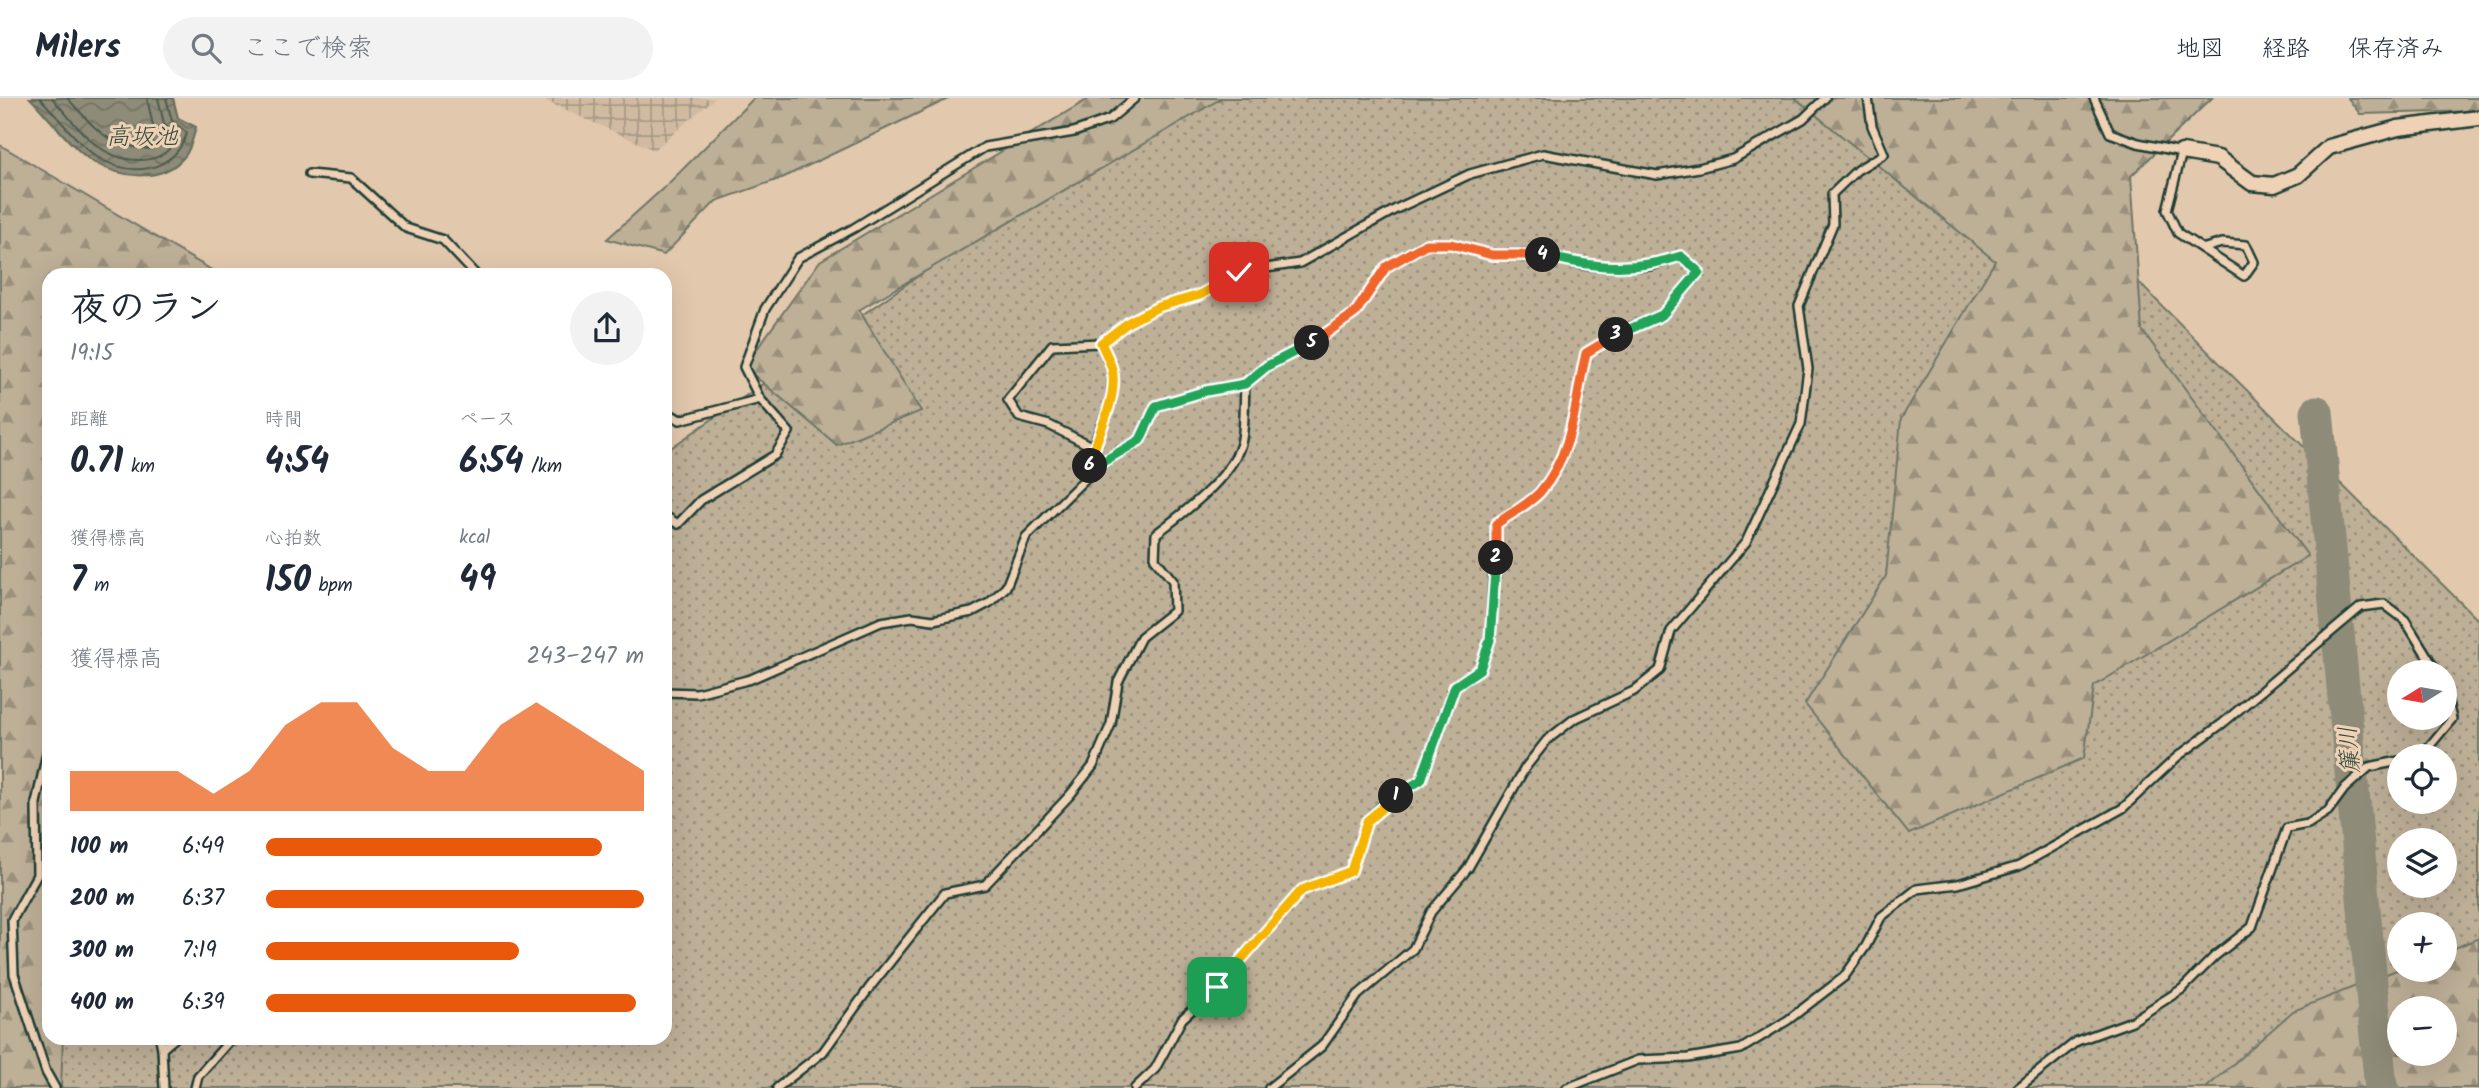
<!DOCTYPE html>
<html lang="ja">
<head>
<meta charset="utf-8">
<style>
  body { margin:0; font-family:Kalam,"Klee One",sans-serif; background:#f2f2f3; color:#1f2937; height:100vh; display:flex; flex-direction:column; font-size:26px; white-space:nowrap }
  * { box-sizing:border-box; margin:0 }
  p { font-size:23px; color:#747a83 }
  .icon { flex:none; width:38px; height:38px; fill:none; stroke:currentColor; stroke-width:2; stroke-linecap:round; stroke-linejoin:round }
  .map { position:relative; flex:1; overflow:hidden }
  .details { position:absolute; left:42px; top:170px; width:630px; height:777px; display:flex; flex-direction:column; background:#fff; border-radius:21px; box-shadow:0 7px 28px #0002 }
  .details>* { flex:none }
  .needle { width:46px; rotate:259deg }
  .buttons { position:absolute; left:2387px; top:562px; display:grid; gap:14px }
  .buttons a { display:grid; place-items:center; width:70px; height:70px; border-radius:50%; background:#fff; box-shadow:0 7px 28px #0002; font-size:35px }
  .pin { position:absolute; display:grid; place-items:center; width:60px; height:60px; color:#fff; margin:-30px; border-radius:14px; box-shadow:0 4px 10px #0006 }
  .km { position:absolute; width:35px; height:35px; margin:-18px; border-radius:50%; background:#222; color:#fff; font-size:19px; line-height:35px; text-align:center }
  .round { display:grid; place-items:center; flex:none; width:74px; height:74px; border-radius:37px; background:#f2f2f3 }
  .overview { display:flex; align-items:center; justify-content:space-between; height:119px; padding:0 28px }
  h1 { font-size:38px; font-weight:600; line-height:52px }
  .metrics { display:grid; grid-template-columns:repeat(3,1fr); gap:10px; height:119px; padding:7px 28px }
  .metrics div { display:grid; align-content:center }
  .metrics b { font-size:35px; font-weight:600 }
  .metrics small { font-size:19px; font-weight:400 }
  .metrics p { font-size:19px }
  .chart { height:196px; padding:14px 28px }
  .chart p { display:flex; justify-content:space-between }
  .chart svg { width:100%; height:126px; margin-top:7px; fill:#ea580c; opacity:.7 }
  ul { padding:0 28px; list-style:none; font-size:23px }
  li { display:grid; grid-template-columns:112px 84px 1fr; align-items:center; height:52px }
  li i { height:18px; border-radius:9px; background:#ea580c }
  header { display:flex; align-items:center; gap:42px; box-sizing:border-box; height:98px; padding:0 35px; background:#fff; border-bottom:2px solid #e0e1e3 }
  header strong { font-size:33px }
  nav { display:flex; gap:38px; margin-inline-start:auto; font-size:24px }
  .search { width:490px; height:63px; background:#f2f2f3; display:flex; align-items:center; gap:18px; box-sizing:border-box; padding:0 24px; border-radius:38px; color:#747a83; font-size:26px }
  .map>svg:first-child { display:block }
</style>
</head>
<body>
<header>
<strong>Milers</strong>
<div class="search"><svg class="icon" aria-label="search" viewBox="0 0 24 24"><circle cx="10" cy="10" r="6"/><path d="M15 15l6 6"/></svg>ここで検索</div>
<nav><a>地図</a><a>経路</a><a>保存済み</a></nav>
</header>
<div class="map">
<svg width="2479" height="990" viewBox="0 0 2479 990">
  <defs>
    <pattern id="industrial-grid" width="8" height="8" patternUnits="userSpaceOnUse" patternTransform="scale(1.75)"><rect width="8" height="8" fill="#d0bba2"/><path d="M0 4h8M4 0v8" fill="none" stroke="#a89985"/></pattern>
    <pattern id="grass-dots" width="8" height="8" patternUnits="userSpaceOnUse" patternTransform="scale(1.75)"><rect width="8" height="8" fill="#beaf97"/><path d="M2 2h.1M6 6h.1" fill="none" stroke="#9a907c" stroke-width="1.8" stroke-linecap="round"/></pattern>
    <pattern id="forest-firs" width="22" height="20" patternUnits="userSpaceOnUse" patternTransform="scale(1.75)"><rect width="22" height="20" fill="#beaf97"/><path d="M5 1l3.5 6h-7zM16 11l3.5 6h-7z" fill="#9a907c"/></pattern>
    <pattern id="water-waves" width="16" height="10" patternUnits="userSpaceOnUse" patternTransform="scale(1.75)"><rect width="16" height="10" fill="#8e8b78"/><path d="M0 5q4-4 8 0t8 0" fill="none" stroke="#737363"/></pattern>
  </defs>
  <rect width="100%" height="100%" fill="#e2c8ad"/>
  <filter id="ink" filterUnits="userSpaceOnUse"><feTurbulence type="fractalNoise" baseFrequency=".0143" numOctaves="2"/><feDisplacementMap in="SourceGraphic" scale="14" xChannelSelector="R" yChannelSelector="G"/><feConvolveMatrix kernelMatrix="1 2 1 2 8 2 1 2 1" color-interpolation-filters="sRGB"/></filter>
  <g filter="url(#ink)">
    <polygon fill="url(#industrial-grid)" points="539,0 715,0 654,52"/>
    <path fill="url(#grass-dots)" stroke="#6e7666" stroke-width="2" fill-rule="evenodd" d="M1174,0H1953L2479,523V927L2412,990H0V754L49,940H665V354ZM2399,574H2445V620H2399ZM2399,658H2445V704H2399ZM2399,742H2445V788H2399ZM2399,826H2445V872H2399ZM2399,910H2445V956H2399Z"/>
    <g fill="url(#forest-firs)" stroke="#6e7666" stroke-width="2" fill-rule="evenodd">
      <polygon points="754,0 950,0 782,80 716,103 664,157 607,141 669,85"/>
      <polygon points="1090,0 1222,0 859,212 921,313 837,347 744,269 820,163"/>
      <polygon points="1795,0 2212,0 2131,78 2142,232 2308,458 2094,588 2084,660 1909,736 1805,606 1886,478 1901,321 1995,163"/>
      <polygon points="2348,0 2479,0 2479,13 2360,16"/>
      <polygon points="0,47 220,177 49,177 49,940 63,940 61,990 0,990"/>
      <path d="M2479,840V990H2206L2293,913L2399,871L2445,872V854ZM2445,910V956H2399V910Z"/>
    </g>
    <path fill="url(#water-waves)" stroke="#626c5d" stroke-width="2" d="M30,0H173L178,20L196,29C193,39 191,52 184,59C162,85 122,80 95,65C77,56 46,16 30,0Z"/>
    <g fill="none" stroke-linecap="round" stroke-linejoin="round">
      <g stroke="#4b5c4f" stroke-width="2">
        <path d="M40,0C56,17 79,47 97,59C132,80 173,75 187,35L172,23L166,0"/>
        <path d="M52,0C67,16 83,39 102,51C124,66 166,69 176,39L164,26L158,0"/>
        <path d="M67,0C98,32 105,49 152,51L162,42L153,28L147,0"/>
      </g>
      <polyline stroke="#8e8b78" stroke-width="33" points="2317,314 2381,990"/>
      <g stroke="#1f3d34" stroke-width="12">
        <g id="service">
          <polyline points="2094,0 2110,35 2138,45 2182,54 2167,112 2178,135 2244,178 2254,164 2246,147 2222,145 2205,150"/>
          <polyline points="309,76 351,80 406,130 443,142 476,177"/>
          <polyline points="760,301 744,269 765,211 798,160 854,130 985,49 1074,34 1110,21 1135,0"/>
          <polyline points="665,313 680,322 760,301 789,334 775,357 701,402 678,426 665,418"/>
          <polyline points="1093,349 1049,327 1019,319 1008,302 1052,247 1101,245"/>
          <polyline points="1089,372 1140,342 1156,308 1206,293 1245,286"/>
          <polyline points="665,594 697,595 751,581 881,524 912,519 933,522 972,514 989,505 1006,489 1026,439 1087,379 1093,349 1111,303 1113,274 1101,245 1129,224 1158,209 1200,197 1239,174 1300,165 1396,111 1470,76 1543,56 1657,77 1699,70 1733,61 1803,21 1825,0"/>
          <polyline points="49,646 36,705 37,777 12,822 14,876 46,974 55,990"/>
          <polyline points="2413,658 2427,651 2452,621 2445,592"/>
          <polyline points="160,940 162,951"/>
          <polyline points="164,990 162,951 175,940"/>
          <polyline points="195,990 198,978 232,940"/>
          <path d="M777,990L823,954L870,889L945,795L985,787L1070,697L1093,668L1111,626L1118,584L1141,539L1174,513L1173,483L1155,461L1156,436C1183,415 1236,377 1242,341C1245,323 1244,304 1245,286L1267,268L1314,244L1355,215L1386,169L1425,146H1451L1492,157L1539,156L1583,167L1611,169L1650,168L1681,158L1699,174L1662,217L1623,232L1586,255C1575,303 1575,355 1540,393C1529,406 1510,416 1496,426L1490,543L1480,571L1455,588L1421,682L1386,704L1367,723L1351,773L1302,792L1217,889L1182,921L1155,971L1135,990"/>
          <polyline points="1269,990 1322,948 1358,897 1413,851 1431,814 1468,770 1525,670 1547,642 1574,621 1634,593 1660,572 1671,533 1746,444 1801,326 1808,271 1799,208 1833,126 1832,96 1857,72 1884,56 1872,28 1868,0"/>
          <polyline points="1567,990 1638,962 1688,960 1741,951 1788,922 1844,879 1866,848 1881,819 1917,791 1958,786 2019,768 2123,710 2177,659 2223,625 2361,509 2384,506 2405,522 2437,574"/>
          <polyline points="2018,990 2077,943 2132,923 2182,891 2215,858 2252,829 2287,730 2308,726 2328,713 2345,690 2369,669 2399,663"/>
        </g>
      </g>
      <g stroke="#1f3d34" stroke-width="19">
        <polyline id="minor" points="2182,54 2218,60 2252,85 2274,87 2298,77 2329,49 2398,30 2479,20"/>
      </g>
      <use href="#service" stroke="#efd1b5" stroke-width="7"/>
      <use href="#minor" stroke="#efd1b5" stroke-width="14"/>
    </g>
  </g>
  <g fill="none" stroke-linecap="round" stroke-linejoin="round" filter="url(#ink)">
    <g stroke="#fff" stroke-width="14">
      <polyline id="split-1" points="1217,889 1302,792 1351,773 1367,723 1396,698"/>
    </g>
    <g stroke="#fff" stroke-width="14">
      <polyline id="split-2" points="1396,698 1421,682 1455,588 1480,571 1490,542 1496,460"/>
    </g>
    <g stroke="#fff" stroke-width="14">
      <path id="split-3" d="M1496,460V426C1510,416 1529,406 1540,394C1574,355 1575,303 1586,255L1616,237"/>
    </g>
    <g stroke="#fff" stroke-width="14">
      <path id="split-4" d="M1543,157C1593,170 1633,174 1681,158L1699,174L1662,217L1616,237"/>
    </g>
    <g stroke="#fff" stroke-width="14">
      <polyline id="split-5" points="1312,245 1355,215 1386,169 1426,146 1451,146 1492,157 1543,157"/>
    </g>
    <g stroke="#fff" stroke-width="14">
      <polyline id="split-6" points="1090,368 1089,372 1140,342 1156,308 1206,293 1245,286 1267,268 1312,245"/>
    </g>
    <g stroke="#fff" stroke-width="14">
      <path id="split-7" d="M1090,368C1095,337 1116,308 1113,276C1112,266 1105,254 1101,245L1129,224L1158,209L1200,197L1239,174"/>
    </g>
    <use href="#split-1" stroke="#f5b400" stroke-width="9"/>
    <use href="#split-2" stroke="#22a559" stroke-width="9"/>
    <use href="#split-3" stroke="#f0652b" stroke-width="9"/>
    <use href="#split-4" stroke="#22a559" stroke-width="9"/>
    <use href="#split-5" stroke="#f0652b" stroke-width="9"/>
    <use href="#split-6" stroke="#22a559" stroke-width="9"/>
    <use href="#split-7" stroke="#f5b400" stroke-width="9"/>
  </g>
  <g text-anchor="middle" stroke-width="6" stroke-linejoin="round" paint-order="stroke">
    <g font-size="24" font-style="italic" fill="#30493e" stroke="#efd1b5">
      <text x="142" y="46">高坂池</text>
      <text transform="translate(2349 652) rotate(-95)" y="8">簾川</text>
    </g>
  </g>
</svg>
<div class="buttons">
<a><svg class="needle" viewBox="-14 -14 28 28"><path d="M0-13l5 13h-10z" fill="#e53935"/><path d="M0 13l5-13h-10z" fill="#747a83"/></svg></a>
<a><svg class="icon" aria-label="locate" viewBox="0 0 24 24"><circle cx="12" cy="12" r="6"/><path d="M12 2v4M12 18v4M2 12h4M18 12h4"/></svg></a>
<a><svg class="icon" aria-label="layers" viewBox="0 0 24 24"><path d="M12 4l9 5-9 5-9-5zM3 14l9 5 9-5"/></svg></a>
<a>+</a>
<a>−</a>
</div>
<div class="pin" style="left:1217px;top:889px;background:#1e9e55"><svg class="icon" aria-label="arrive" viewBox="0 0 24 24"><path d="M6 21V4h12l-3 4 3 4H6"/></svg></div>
<div class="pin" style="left:1239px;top:174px;background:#d93025"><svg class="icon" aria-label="check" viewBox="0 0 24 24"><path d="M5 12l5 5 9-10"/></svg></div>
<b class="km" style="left:1396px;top:698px">1</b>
<b class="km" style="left:1496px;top:460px">2</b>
<b class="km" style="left:1616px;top:237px">3</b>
<b class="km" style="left:1543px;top:157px">4</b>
<b class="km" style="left:1312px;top:245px">5</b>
<b class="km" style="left:1090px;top:368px">6</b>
<section class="details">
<div class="overview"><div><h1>夜のラン</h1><p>19:15</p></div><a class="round"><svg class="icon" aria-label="share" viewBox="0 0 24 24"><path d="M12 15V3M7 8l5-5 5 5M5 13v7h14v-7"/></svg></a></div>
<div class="metrics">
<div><p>距離</p><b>0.71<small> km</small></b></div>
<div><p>時間</p><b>4:54</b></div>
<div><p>ペース</p><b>6:54<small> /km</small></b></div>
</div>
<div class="metrics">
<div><p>獲得標高</p><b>7<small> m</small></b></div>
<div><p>心拍数</p><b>150<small> bpm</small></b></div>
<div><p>kcal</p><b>49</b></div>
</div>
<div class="chart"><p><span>獲得標高</span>243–247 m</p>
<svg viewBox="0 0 160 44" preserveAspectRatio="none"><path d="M0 44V30L10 30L20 30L30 30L40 38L50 30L60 14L70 6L80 6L90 22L100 30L110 30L120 14L130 6L140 14L150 22L160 30V44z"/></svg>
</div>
<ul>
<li><b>100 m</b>6:49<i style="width:89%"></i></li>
<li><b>200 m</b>6:37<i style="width:100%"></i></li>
<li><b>300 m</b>7:19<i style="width:67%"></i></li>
<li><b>400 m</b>6:39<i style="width:98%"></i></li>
</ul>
</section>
</div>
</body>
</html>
